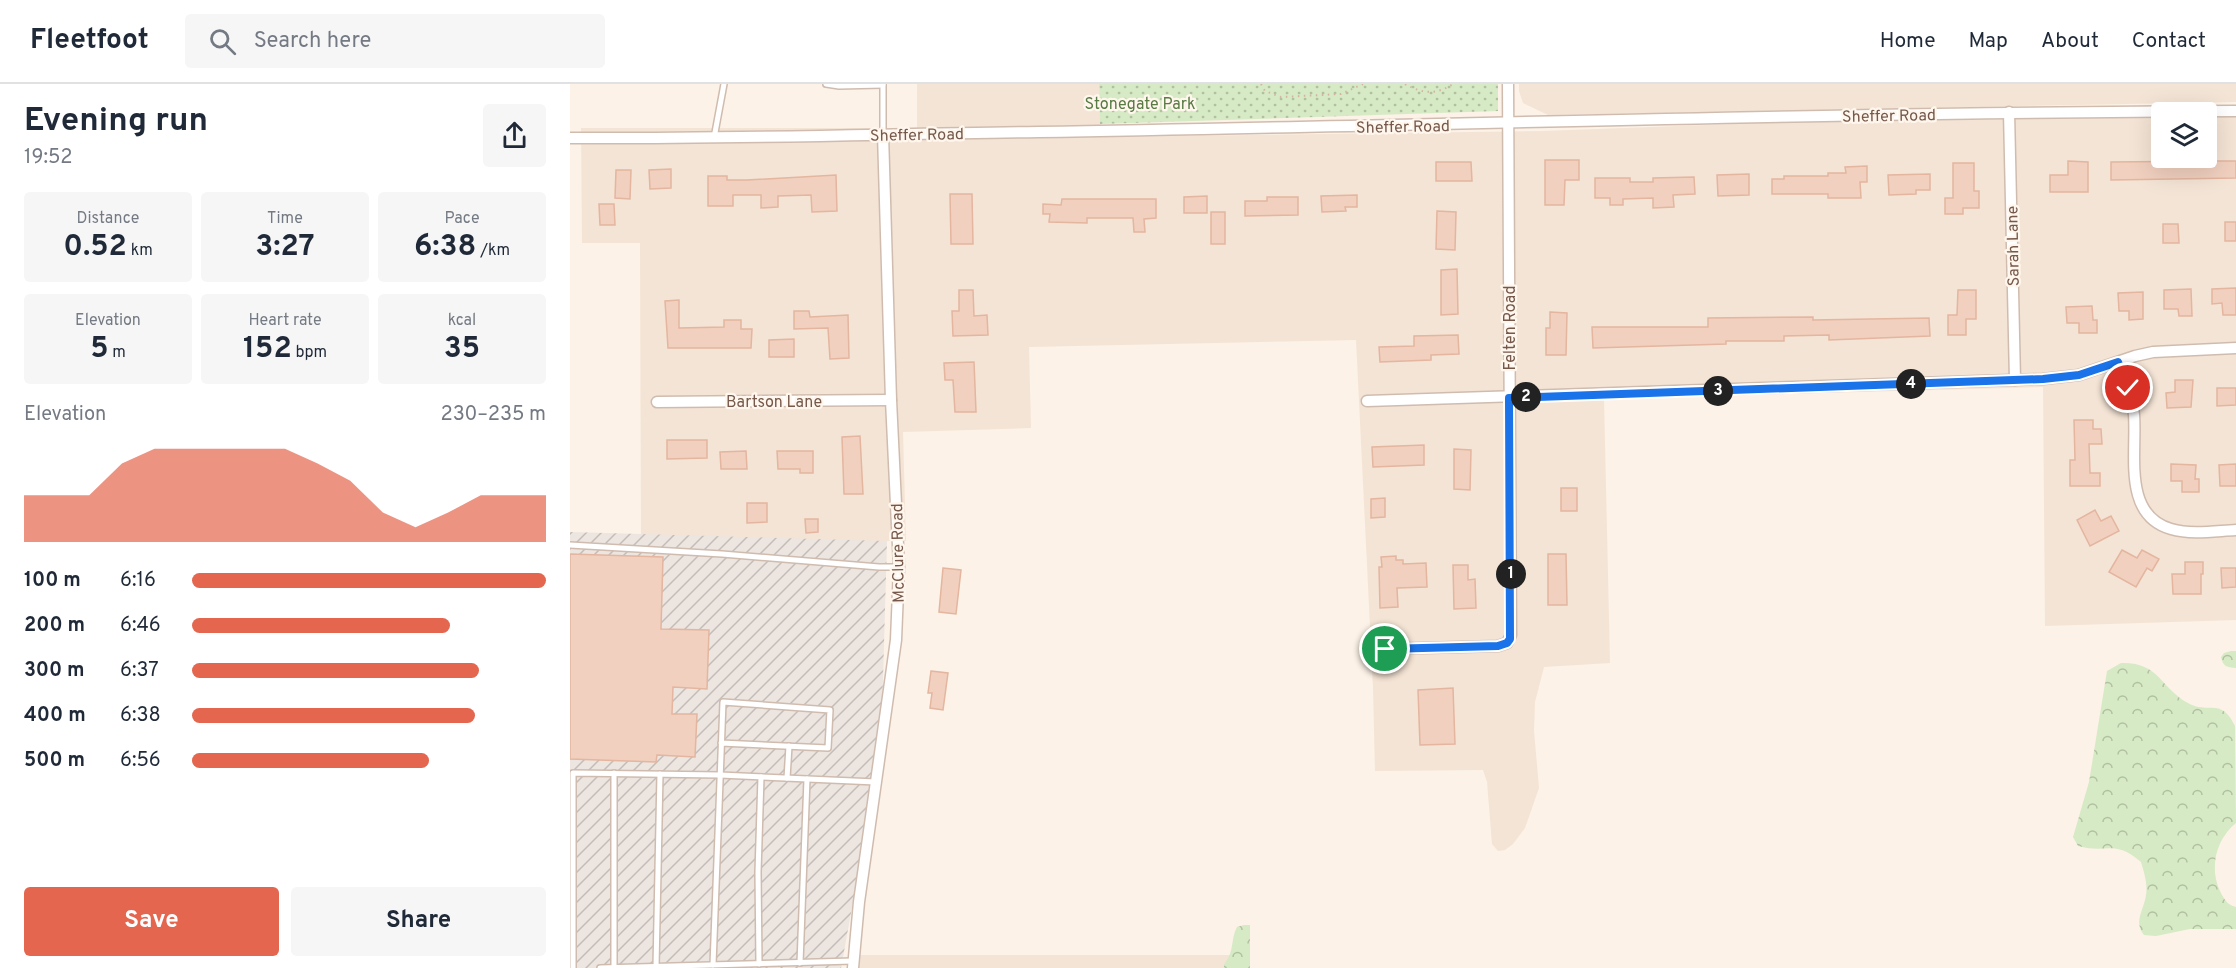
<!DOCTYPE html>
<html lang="en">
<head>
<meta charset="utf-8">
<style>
  body { margin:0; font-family:Overpass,sans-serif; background:#f6f6f7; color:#1f2937; height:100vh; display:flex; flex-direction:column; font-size:22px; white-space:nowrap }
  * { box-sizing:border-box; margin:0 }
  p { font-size:20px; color:#747a83 }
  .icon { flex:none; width:33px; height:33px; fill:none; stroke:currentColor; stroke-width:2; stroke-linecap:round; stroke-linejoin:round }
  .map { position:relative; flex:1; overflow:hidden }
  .details { display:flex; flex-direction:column; background:#fff; width:570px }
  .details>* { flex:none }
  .fabs { position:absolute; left:1581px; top:18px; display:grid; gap:12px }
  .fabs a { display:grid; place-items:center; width:66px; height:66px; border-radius:6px; background:#fff; box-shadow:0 6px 24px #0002; font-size:30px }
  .pin { position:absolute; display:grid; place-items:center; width:51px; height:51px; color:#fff; margin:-26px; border:3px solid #fff; border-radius:50%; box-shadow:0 2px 6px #0007 }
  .km { position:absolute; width:30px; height:30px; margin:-15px; border-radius:50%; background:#222; color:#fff; font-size:16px; line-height:30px; text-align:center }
  .round { display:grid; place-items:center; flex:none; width:63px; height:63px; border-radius:6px; background:#f6f6f7 }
  .headline { display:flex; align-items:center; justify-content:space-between; height:102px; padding:0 24px }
  h1 { font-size:33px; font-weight:700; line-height:45px }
  .stats { display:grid; grid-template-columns:repeat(3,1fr); gap:9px; height:102px; padding:6px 24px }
  .stats div { display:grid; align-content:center; border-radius:6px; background:#f6f6f7; text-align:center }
  .stats b { font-size:30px; font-weight:700 }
  .stats small { font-size:16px; font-weight:400 }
  .stats p { font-size:16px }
  .chart { height:168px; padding:12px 24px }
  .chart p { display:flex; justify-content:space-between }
  .chart svg { width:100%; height:108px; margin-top:6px; fill:#e4664e; opacity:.7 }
  .primary-button { display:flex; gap:12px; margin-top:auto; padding:12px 24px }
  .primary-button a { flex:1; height:69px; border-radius:6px; background:#e4664e; color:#fff; font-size:24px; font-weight:700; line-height:69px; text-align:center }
  .primary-button a+a { background:#f6f6f7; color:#1f2937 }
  ul { padding:0 24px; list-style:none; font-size:20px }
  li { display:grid; grid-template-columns:96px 72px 1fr; align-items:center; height:45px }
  li i { height:15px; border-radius:8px; background:#e4664e }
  header { display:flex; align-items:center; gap:36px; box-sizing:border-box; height:84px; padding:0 30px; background:#fff; border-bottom:2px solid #e0e1e3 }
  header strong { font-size:28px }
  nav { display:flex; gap:33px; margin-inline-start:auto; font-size:21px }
  .search { width:420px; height:54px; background:#f6f6f7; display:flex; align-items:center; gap:15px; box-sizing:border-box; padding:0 21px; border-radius:6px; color:#747a83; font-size:22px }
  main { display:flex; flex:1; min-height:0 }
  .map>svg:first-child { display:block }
</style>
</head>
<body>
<header>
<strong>Fleetfoot</strong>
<div class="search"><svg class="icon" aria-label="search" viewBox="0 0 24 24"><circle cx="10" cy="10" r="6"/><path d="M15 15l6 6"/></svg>Search here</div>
<nav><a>Home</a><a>Map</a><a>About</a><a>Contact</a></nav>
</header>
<main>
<section class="details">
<div class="headline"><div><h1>Evening run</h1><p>19:52</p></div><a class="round"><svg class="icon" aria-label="share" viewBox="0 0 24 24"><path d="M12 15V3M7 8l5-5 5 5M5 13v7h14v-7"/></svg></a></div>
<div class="stats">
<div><p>Distance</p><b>0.52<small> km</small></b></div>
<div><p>Time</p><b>3:27</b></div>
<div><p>Pace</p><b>6:38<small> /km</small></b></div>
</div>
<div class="stats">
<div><p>Elevation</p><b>5<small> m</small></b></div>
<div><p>Heart rate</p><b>152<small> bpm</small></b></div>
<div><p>kcal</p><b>35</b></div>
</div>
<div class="chart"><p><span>Elevation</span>230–235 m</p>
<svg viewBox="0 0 160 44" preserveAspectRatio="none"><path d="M0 44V25L10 25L20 25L30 12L40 6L50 6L60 6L70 6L80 6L90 12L100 19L110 32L120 38L130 32L140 25L150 25L160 25V44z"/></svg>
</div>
<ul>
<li><b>100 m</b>6:16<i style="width:100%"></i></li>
<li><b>200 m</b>6:46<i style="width:73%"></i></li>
<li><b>300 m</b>6:37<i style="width:81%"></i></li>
<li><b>400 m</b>6:38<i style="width:80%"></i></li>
<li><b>500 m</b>6:56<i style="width:67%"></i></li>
</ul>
<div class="primary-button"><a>Save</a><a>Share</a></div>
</section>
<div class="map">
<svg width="1666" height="884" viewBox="0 0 1666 884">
  <defs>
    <pattern id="industrial-furrows" width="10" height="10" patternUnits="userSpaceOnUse" patternTransform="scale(1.5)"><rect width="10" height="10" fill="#ece5e0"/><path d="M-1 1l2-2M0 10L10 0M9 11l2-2" fill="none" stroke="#c4bcb8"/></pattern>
    <pattern id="green-dots" width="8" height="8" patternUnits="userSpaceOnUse" patternTransform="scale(1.5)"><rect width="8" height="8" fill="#d6eac5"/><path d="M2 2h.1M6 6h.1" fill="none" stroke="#b2c0a2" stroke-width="1.8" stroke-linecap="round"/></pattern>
    <pattern id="forest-crowns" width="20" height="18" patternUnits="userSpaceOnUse" patternTransform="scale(1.5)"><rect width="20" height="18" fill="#d6eac5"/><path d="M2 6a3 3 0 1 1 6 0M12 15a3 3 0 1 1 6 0" fill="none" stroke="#b2c0a2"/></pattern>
  </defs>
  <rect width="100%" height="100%" fill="#fcf2e7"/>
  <g fill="#f4e4d5">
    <polygon points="347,0 529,0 531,53 973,47 1217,38 1591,33 1592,74 1636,74 1637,33 1666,33 1666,536 1475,542 1473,303 1034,315 1040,579 974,583 965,618 964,647 969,704 955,744 943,760 935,766 928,767 922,760 917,698 913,686 805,687 803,604 786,256 459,263 461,344 333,348 336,457 71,457 70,159 12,159 11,44 347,44"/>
    <polygon points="949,0 1666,0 1666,18 978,31 953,19 949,7"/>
    <polygon points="288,871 662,871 654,880 654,884 288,884"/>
  </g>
  <polygon fill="url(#industrial-furrows)" points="0,448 317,457 311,663 271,884 0,884"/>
  <polygon fill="url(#green-dots)" points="529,0 928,0 928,27 530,40"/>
  <g fill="url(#forest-crowns)">
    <path d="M1661,567H1666V584C1657,583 1653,583 1651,573L1654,569Z"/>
    <path d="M1551,579C1590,578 1590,604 1618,619C1638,631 1651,612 1665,642L1666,739C1646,755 1639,784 1650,807C1654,815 1657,821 1666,823V845H1620L1586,852L1574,851C1563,838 1574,826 1576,811C1578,801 1574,788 1571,778C1544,755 1537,770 1508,762L1503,753L1519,698L1537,587Z"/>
    <path d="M674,841H680V884H654V880C665,867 660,857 667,843Z"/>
  </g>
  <g fill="#f1d0bf" stroke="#e4b59f" stroke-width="1.5">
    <polygon points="975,76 1009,76 1009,96 995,96 994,121 975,121"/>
    <polygon points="1498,77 1518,78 1518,108 1480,108 1480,91 1498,91"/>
    <polygon points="1642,77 1666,77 1666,94 1541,96 1541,78"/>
    <polygon points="866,78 901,78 902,97 866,97"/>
    <polygon points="1383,79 1404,79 1404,107 1409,107 1409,124 1393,124 1393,130 1375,130 1375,114 1383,114"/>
    <polygon points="1297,82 1297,98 1290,98 1291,114 1258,114 1258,110 1202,110 1202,95 1214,95 1214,92 1258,92 1258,89 1276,89 1275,83"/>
    <polygon points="101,85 101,104 80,105 79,86"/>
    <polygon points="46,86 61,86 60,115 45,114"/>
    <polygon points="1179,90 1179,111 1148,112 1147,91"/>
    <polygon points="1360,90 1360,106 1346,106 1346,110 1319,111 1318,91"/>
    <polygon points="266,91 267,127 242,128 241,111 208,112 208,123 191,124 191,111 163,111 163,122 138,122 138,92 157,92 157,96 177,96"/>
    <polygon points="1124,93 1125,110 1103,111 1104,123 1083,124 1083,114 1053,115 1053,121 1040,121 1040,114 1025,114 1025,94 1060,94 1060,98 1083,98 1083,94"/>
    <polygon points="380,110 402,110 403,160 381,160"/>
    <polygon points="787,111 787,123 775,123 776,127 752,128 751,112"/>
    <polygon points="637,112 637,129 614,129 614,113"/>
    <polygon points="697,113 728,113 728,131 675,132 675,117 697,117"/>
    <polygon points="492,115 586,115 586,134 574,135 575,148 564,148 563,134 517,134 517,139 479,138 480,130 473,130 473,120 491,121"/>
    <polygon points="29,120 44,120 45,141 30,141"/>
    <polygon points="867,127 886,128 885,166 866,165"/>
    <rect x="641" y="128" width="14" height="32"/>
    <rect x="1655" y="138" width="11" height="19"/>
    <polygon points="1593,140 1608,140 1609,159 1593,159"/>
    <polygon points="887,185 888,230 871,231 871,186"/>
    <polygon points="1666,204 1666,231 1653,231 1652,219 1642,220 1642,205"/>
    <polygon points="1621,205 1622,232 1609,232 1608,225 1594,225 1594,206"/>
    <polygon points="389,206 403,206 404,232 417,231 418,251 383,252 382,227 389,227"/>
    <polygon points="1388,206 1406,206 1406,235 1396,235 1396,251 1378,251 1378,231 1387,231"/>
    <polygon points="1573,208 1573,235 1559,236 1559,227 1549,227 1548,209"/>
    <polygon points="109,216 109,244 154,243 154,236 171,236 171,245 182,245 181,264 98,264 95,217"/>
    <polygon points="1522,222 1523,236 1527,236 1527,249 1509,249 1509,239 1497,239 1496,223"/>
    <polygon points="224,227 239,227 240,233 278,231 279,274 260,275 258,244 224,245"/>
    <polygon points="980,228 997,229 996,271 976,271 976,244 980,244"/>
    <polygon points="1243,233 1243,236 1359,234 1360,252 1259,256 1259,251 1214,252 1214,257 1156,257 1156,260 1023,264 1022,243 1138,243 1138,234"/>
    <polygon points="888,251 889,270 861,271 861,276 810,278 809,263 844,262 844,252"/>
    <polygon points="224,255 224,273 199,273 199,256"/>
    <polygon points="404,278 406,328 385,328 383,296 375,296 374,279"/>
    <polygon points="1605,296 1623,296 1621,323 1597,324 1596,309 1605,308"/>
    <polygon points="1647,304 1666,304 1666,321 1647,322"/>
    <polygon points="1504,336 1523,336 1523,345 1531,345 1532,360 1519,360 1520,389 1530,389 1530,402 1500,402 1500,376 1505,376"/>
    <polygon points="290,352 293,410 274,410 272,353"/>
    <polygon points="97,356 137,356 137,374 97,375"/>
    <polygon points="854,361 854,381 803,383 802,363"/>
    <polygon points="884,365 901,366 900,406 884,405"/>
    <polygon points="176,367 177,385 151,385 150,368"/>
    <polygon points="207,367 243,367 243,389 230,389 230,385 208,385"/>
    <polygon points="1601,380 1626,381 1625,395 1629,395 1629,408 1612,408 1612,397 1601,397"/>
    <polygon points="1666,380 1666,402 1650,402 1649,381"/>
    <rect x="991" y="404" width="16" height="23"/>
    <polygon points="815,414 815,433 801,434 801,415"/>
    <polygon points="177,419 197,419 197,438 177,439"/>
    <polygon points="1525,426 1531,437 1541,432 1549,447 1520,462 1507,436"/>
    <polygon points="235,435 248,435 248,448 236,449"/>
    <polygon points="1552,466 1567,474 1572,466 1589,475 1582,487 1577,484 1566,503 1539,488"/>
    <polygon points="0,470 93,473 91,545 139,546 137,605 103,603 102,630 127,630 125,673 87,671 86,678 0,675"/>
    <polygon points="978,470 996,470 997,521 978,521"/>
    <polygon points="826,472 826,476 833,476 833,480 856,479 857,503 827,504 828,523 810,524 809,483 812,483 811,473"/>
    <polygon points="1615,478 1633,478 1633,490 1631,490 1631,510 1603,510 1602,490 1615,490"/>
    <polygon points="883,481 898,481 898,496 905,495 906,524 884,525"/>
    <polygon points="373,484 391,486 386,530 369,528"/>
    <polygon points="1651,484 1666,484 1666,503 1652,504"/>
    <polygon points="361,587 378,589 373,626 360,624 362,609 358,609"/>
    <polygon points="883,604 885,660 850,661 848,606"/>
  </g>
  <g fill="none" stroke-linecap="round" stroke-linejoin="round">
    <g stroke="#d0bcaf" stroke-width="8">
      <g id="lane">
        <polyline points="256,0 269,2 313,1"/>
        <polyline points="313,50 313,0"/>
        <polyline points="144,54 154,0"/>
        <polyline points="0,461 152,470 309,483 329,483"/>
        <polyline points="217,694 219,662"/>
        <polyline points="230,879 237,695"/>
        <polyline points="189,880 188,788 191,693"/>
        <polyline points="143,881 153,618 260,626 258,664 151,659"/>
        <polyline points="86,883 90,690"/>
        <polyline points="3,884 3,689 150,691 306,698"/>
        <polyline points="30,884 283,877"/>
        <polyline points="44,884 44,689"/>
      </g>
    </g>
    <g stroke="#d0bcaf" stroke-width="13">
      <g id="street">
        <polyline points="1439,28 1445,296"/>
        <path d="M0,54C156,55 313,50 469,48C868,41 1267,29 1666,27"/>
        <path d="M1548,278C1555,295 1562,312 1564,331C1567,369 1552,431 1601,445C1622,451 1645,447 1666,446"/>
        <polyline points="797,317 1473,295 1509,291 1565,272 1583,268 1666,264"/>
        <polyline points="87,318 321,316"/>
        <polyline points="815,565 928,562 937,559 941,551 938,0"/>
        <polyline points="283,884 289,818 326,556 329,483 321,316 313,50"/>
      </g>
    </g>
    <g stroke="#d6b3a1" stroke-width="2" stroke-dasharray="1.5 4.5" stroke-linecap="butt">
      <polyline points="691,0 695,7 711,13 771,10 793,0"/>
      <path d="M835,0C853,10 866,11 883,0"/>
    </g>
    <use href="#lane" stroke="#fff" stroke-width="5"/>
    <use href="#street" stroke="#fff" stroke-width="10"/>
  </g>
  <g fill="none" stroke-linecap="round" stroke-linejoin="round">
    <g stroke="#fff" stroke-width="12">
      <polyline id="route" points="815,565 928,562 937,559 940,555 939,314 1473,295 1509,291 1548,278 1558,304"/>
    </g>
    <use href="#route" stroke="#1a73e8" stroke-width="8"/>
  </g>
  <g text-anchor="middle" stroke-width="4.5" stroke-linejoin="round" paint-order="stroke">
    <g font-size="16" fill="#577b43" stroke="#fff7ed">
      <text x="570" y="25">Stonegate Park</text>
    </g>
    <g font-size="16" fill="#76584b" stroke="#fff7ed">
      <text transform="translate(1319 31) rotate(-1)" y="6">Sheffer Road</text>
      <text transform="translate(833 42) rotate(-1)" y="6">Sheffer Road</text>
      <text transform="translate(347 50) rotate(-1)" y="6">Sheffer Road</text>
      <text transform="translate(1442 162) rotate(-91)" y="6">Sarah Lane</text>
      <text transform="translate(939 244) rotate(-90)" y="6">Felten Road</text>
      <text x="204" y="323">Bartson Lane</text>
      <text transform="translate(327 469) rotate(-91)" y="6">McClure Road</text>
    </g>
  </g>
</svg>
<div class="fabs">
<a><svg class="icon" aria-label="layers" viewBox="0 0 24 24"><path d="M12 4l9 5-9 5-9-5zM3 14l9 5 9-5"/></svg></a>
</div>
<div class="pin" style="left:815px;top:565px;background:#1e9e55"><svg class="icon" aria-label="arrive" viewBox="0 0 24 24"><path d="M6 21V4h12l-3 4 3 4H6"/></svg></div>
<div class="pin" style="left:1558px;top:304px;background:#d93025"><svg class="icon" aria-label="check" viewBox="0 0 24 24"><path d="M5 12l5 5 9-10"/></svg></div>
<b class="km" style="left:941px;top:490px">1</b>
<b class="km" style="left:956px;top:313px">2</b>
<b class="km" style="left:1148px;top:307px">3</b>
<b class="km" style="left:1341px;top:300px">4</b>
</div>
</main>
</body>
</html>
